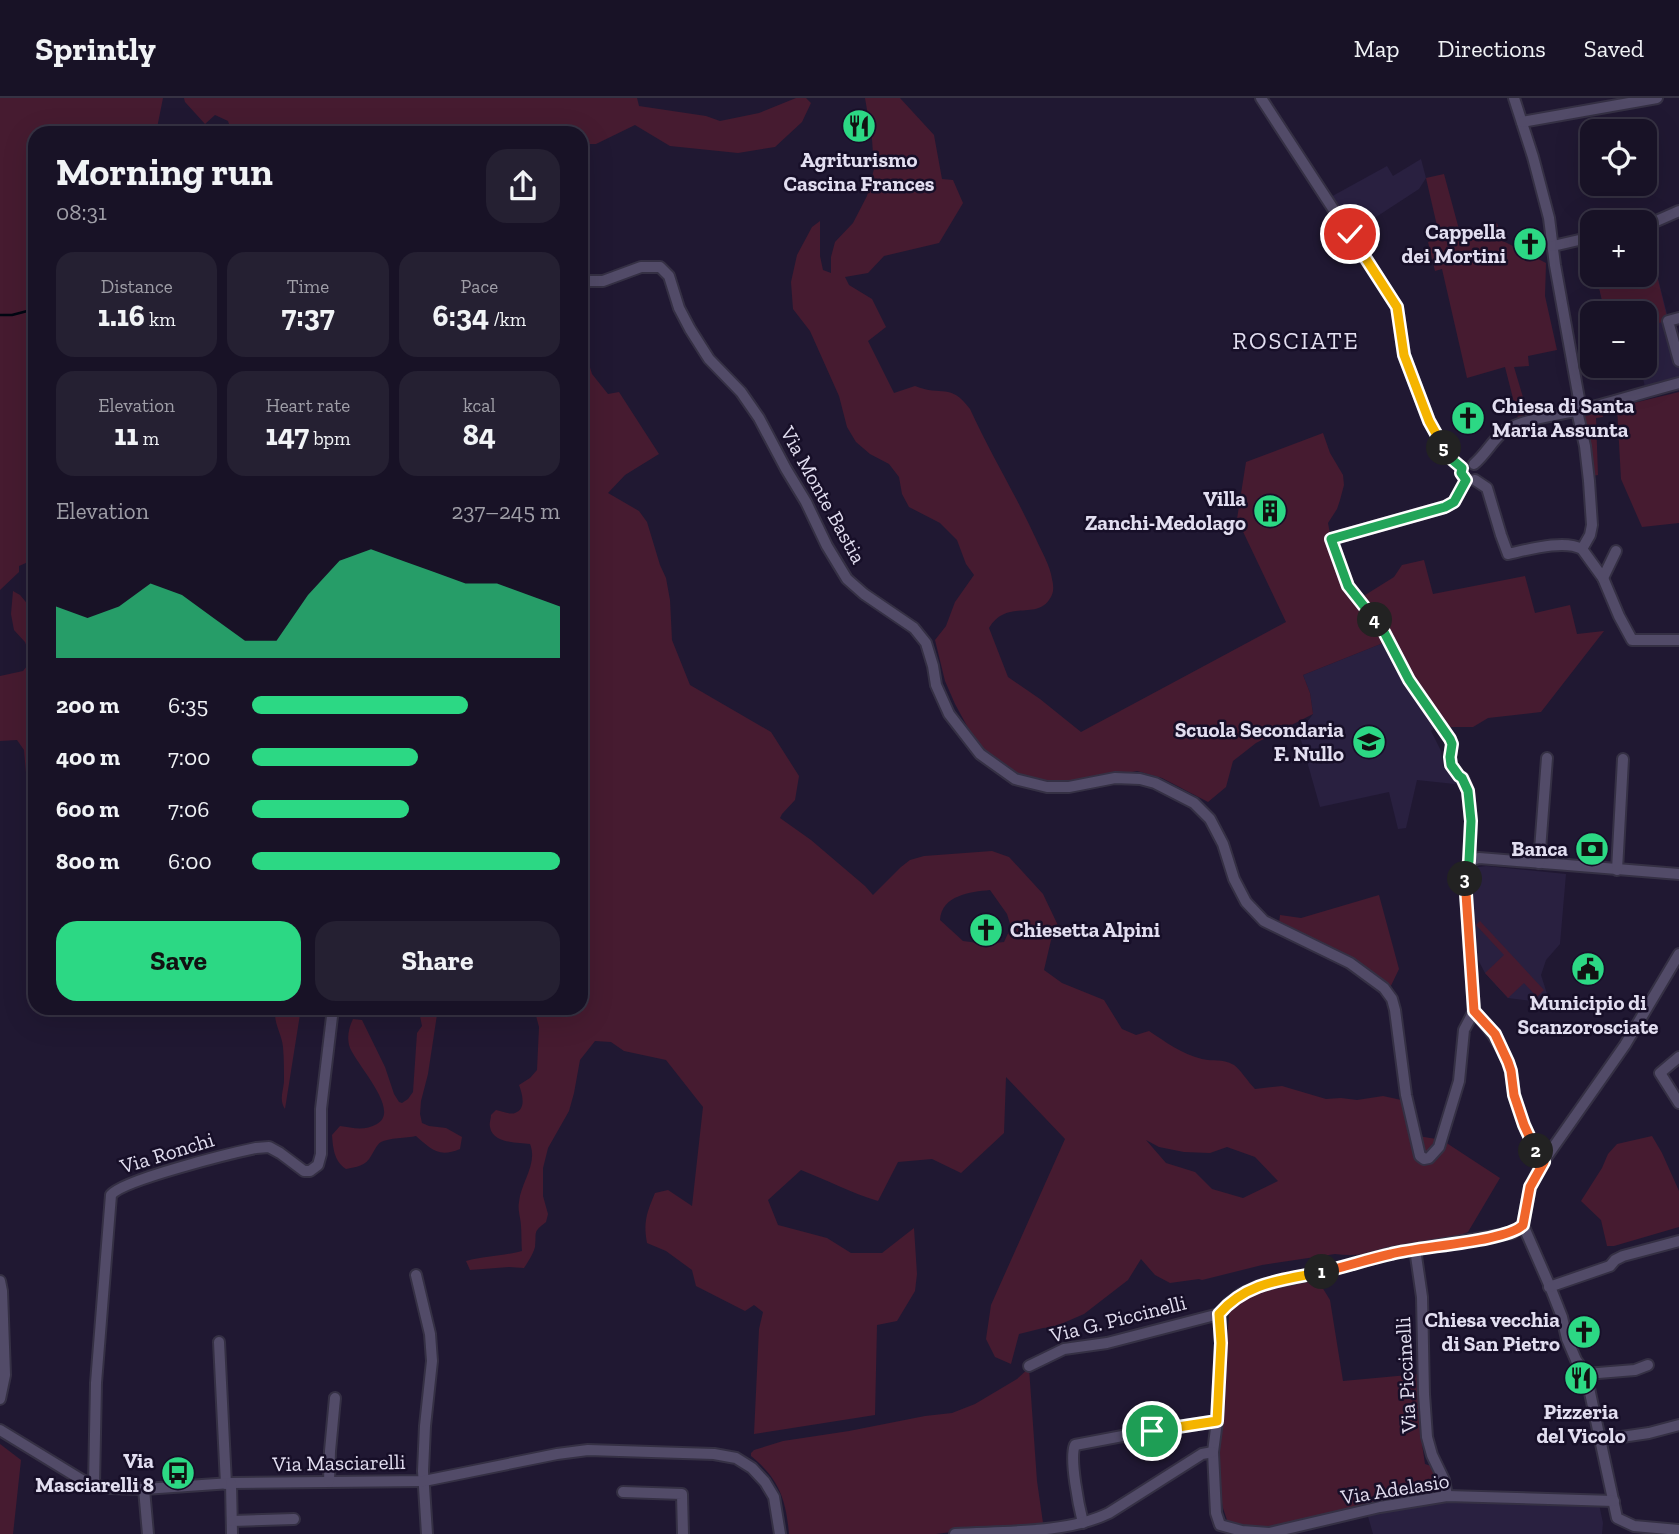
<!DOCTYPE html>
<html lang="en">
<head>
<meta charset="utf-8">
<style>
  body { margin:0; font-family:"Zilla Slab",serif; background:#252032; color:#f1f3f6; height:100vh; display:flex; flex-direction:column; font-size:26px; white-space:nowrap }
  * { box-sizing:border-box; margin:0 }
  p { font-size:23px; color:#9f9ea7 }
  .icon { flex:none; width:38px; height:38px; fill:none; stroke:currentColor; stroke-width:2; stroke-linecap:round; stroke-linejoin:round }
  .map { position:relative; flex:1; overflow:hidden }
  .details { position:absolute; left:28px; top:28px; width:560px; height:889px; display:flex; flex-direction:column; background:#181226; border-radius:21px; box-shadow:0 7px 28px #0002,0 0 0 2px #363243 }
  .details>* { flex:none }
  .controls { position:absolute; left:1580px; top:21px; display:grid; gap:14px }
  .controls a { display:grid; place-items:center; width:77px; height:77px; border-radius:14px; background:#181226; box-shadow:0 7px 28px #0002,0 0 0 2px #363243; font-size:35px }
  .pin { position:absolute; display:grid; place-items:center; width:60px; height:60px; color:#fff; margin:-30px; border:4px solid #fff; border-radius:50%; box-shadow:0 2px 7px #0007 }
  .km { position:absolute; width:35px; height:35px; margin:-18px; border-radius:50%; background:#222; color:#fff; font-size:19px; line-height:35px; text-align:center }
  .round { display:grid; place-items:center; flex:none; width:74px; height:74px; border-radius:21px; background:#252032 }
  .headline { display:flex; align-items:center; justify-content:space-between; height:119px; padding:0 28px }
  h1 { font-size:38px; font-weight:700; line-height:52px }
  .metrics { display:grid; grid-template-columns:repeat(3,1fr); gap:10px; height:119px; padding:7px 28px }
  .metrics div { display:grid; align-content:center; border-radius:18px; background:#252032; text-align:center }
  .metrics b { font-size:30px; font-weight:700 }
  .metrics small { font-size:19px; font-weight:400 }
  .metrics p { font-size:19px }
  .chart { height:196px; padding:14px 28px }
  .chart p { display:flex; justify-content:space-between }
  .chart svg { width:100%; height:126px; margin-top:7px; fill:#2cd884; opacity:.7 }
  .cta { display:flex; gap:14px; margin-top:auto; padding:14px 28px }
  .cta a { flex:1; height:80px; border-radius:21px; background:#2cd884; color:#111; font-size:28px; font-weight:700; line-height:80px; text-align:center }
  .cta a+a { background:#252032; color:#f1f3f6 }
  ul { padding:0 28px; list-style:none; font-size:23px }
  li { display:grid; grid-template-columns:112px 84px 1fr; align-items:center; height:52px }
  li i { height:18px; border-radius:9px; background:#2cd884 }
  header { display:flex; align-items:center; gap:42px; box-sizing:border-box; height:98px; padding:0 35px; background:#181226; border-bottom:2px solid #363243 }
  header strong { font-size:33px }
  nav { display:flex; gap:38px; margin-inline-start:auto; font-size:24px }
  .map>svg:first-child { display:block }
</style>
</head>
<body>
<header>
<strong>Sprintly</strong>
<nav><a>Map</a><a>Directions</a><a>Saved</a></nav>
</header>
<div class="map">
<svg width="1679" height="1436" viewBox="0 0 1679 1436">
  <rect width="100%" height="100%" fill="#201832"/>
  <g fill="#292040">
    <polygon points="1421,61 1426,80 1419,91 1350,136 1327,101 1387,68 1393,78"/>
    <polygon points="1653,161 1679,263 1679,285 1646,293 1640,268 1645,268 1645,215 1605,215 1596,177 1645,177 1645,163"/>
    <polygon points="1388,543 1437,628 1431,633 1441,653 1443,669 1464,687 1417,682 1406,730 1398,731 1389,694 1320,709 1299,635 1313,616 1310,595 1303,577"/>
    <polygon points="1486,768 1566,776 1560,846 1546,862 1541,877 1550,905 1508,900 1485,875 1473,852 1468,804 1471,770"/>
    <polygon points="1474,1401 1495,1406 1516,1405 1599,1406 1603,1425 1602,1436 1373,1436 1367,1415 1407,1406"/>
  </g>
  <g fill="#461b30" fill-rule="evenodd">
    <polygon points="0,0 163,0 156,35 35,35 35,461 19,468 19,474 0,492"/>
    <polygon points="184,0 637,0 639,8 706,18 720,23 759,15 796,0 806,0 811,5 802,24 775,49 738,55 670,48 635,27 596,46 581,46 581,35 232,35 228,23 215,17 205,26 185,4"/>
    <path d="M865,0H900L934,37L942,81L953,82L963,105L939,145L884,158L868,175L845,179L849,187L872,201L886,229L868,243L894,295L915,288C942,299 950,284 970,311C990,355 1016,397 1036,441C1042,454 1050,468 1052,481C1054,489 1054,496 1049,502C1035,522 1006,501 989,530L1008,579L1040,601L1081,634L1286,524L1237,421L1246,364L1323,335L1330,355L1343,377L1344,387L1340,402L1337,411L1328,425L1331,441L1348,488L1388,543L1303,577L1310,595L1313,616L1256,645L1233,663L1226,689L1208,704L1162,680L1137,673L1096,682L1054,683L1029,681L1002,671L973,639L955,606L945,583L935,542L946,528L955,504L974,477L966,466L957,442L940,425L909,409L902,396L899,379L889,366L870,356L856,344L847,329L839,298L810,233L793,211L791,184L797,157L812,129L820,123V158L823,172L831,175V159L835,144L853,125L867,98L874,71L872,41Z"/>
    <polygon points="1444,76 1460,135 1497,125 1503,143 1546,165 1545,198 1557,252 1528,258 1529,268 1514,269 1525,306 1531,306 1533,316 1518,320 1505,269 1467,280 1442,171 1435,173 1428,144 1440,141 1426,80"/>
    <polygon points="1653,161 1668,223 1654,226 1656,233 1649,235 1647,227 1645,227 1645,215 1605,215 1596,177 1645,177 1645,163"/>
    <path d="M581,240L592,276L608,296L619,294L659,356L625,377L608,395L639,413L647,424L660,467L666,480L670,502L672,542L690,587L771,634L799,678L795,702L782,716L780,720L811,742L865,788L873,797L901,769L910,762L924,758L992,753L1009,759L1043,796L1063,838H1052L1044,872L1062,885L1104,902L1122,931L1136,937L1149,933C1166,944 1181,956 1202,961C1214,964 1221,960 1234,967C1239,970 1249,985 1255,991L1282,988L1326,1001L1341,1000L1357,1002L1383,998L1406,1003L1412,1037L1442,1042L1500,1080L1468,1134L1455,1139C1421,1146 1369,1161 1335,1156L1262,1167L1202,1182L1199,1181L1170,1185L1155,1177L1141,1161L1128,1182L1084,1216L1054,1229L1043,1230L1019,1236L1011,1266L995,1259L986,1241L991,1207L1065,1041L1006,979L1004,1035L961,1075L932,1061L898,1064L878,1103C851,1095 827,1082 801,1072L768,1102L778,1127L827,1140L851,1155H882L914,1130L917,1176L915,1193L897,1223L877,1227L875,1317L754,1336L759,1231L763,1214L754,1207L745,1213L696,1188L692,1172L666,1153L647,1145C643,1124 647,1114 655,1095L668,1092L692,1108L703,1009L666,962L624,953L611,944L595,943L580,962L574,995L569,1013L548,1050L543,1070V1098L548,1116L546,1124C532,1135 537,1133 535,1149C533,1156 528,1164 524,1170L509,1169L470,1172L466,1163C485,1158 503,1158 522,1153C521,1142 522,1130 520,1120C519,1114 518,1110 519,1104C521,1084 538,1066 530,1046C517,1044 493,1046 490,1029C489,1025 491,1021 491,1017L496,1012C501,1013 510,1017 515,1015C527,1011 522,995 519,987L530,980L537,972L539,929L534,910H581ZM990,792L1007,816L1011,829L1004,844L986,846L963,843L940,822C942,797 970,794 990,792ZM1146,1042L1159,1049L1184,1054L1210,1055L1227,1049L1255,1059L1278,1083L1243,1100L1212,1091L1195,1074L1166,1065Z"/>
    <polygon points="1679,294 1679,425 1642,429 1621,381 1617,309"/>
    <polygon points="1602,312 1603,319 1596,320 1598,377 1592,378 1581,318"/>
    <polygon points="1424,462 1433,496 1525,478 1535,515 1570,507 1577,536 1604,533 1541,614 1488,620 1473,629 1446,629 1439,623 1362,499 1394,479 1402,467"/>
    <polygon points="13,493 20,497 35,515 35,676 26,675 24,652 17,642 0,643 0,578 23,573 32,562 25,544 14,532 11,516"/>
    <polygon points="1379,797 1399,871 1388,894 1368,885 1346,869 1278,835 1280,817 1301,820"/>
    <polygon points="1480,823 1544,892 1537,899 1524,885 1508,900 1485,875 1504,857 1476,827"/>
    <path d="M276,910H301L285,1011C279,1002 283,994 284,984C284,972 284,960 283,949C282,936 272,923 276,910Z"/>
    <path d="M398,910H438L428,976L421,1003L420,1016L422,1025L429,1028L446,1030L462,1039L460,1051C438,1060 431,1051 416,1038C407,1040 388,1040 381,1044C376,1047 374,1054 371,1058C366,1068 356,1069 346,1071C334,1063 333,1050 332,1037L340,1028C353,1030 365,1033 377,1026C402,1012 354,965 349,947C347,938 349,929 353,921L362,922L385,969L394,996L399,1004L402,1005L408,1001L413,994L417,935L422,928L420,918L415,916L405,917Z"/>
    <polygon points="1652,1038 1662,1055 1679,1093 1679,1129 1614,1148 1607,1148 1601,1122 1581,1103 1602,1070 1608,1056 1617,1046"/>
    <polygon points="1319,1179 1322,1189 1330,1202 1343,1283 1419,1276 1424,1345 1422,1346 1425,1366 1434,1369 1440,1395 1425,1398 1417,1395 1266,1431 1228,1425 1223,1410 1219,1389 1217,1343 1230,1209 1241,1199"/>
    <path d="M1029,1270L1037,1383L1043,1425L982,1430L936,1436H789C786,1401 779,1381 751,1358V1355L754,1352L783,1343L849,1333L925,1318L952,1315L975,1306L1017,1281Z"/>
    <polygon points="0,1346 21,1362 13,1436 0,1436"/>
  </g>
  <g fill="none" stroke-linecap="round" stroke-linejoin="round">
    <polyline stroke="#000712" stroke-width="2.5" points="0,217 12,217 35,211"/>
    <g stroke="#353044" stroke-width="14">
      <g id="street">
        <polyline points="1261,0 1397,209 1404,257 1429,323 1449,359 1462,370"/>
        <polyline points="1514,0 1533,59 1549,120 1555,167 1581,312"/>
        <polyline points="1522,24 1657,0"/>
        <polyline points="1645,128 1679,113"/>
        <polyline points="1553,148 1592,139"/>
        <polyline points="581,183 603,183 641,169 660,169 669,178 679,210 690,231 709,261 741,294 759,320 786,371 806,404 827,448 847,481 864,496 914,530 926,545 933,568 936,587 949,616 980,656 1015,681 1047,689 1069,689 1115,680 1140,681 1155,685 1194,705 1210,721 1223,746 1234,781 1246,804 1264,823 1350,865 1384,890 1392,901 1395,912 1406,997 1420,1058 1424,1061 1429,1060 1439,1049 1459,983 1464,932 1474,913 1465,779 1469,763 1471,723 1468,693 1463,680 1459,678 1451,667 1450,659 1452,646 1450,641 1409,582 1384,534 1348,488 1331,441 1445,409 1454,404 1466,382"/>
        <polyline points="1679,220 1668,223 1679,263"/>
        <polyline points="1577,313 1585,348 1589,383 1592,427 1590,437 1582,451"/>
        <path d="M1474,366C1486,356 1492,343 1503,334C1521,321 1563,316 1585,311C1617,303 1648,293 1679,285"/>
        <path d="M1475,382L1487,390L1501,437L1508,456C1527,452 1564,441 1582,451L1603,480L1619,518L1632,542H1679"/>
        <polyline points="1603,480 1616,453"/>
        <polyline points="1469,763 1479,760 1679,776"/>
        <polyline points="1539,765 1547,660"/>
        <polyline points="1617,772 1623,661"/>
        <polyline points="1679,856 1625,947 1543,1064 1530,1089 1523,1127 1551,1191 1562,1219 1567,1241 1576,1262 1586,1276 1617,1420 1634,1428 1679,1432"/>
        <path d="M1474,913C1488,929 1499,943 1507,962C1513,974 1512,987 1515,1000C1521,1022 1531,1044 1543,1064"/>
        <polyline points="1679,959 1660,975 1679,1005"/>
        <polyline points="1415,1151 1422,1199 1424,1296 1427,1339 1432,1357 1444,1382 1447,1398"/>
        <polyline points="416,1177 430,1236 432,1263 425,1328 423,1373 427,1436"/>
        <polyline points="0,1183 2,1193 5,1277 0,1301"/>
        <polyline points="1549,1189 1610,1168 1615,1162 1623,1158 1679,1143"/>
        <polyline points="1219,1216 1221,1245 1217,1323 1213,1354 1216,1415 1220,1427 1242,1433 1269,1435 1380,1409 1447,1398 1614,1403"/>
        <polyline points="1219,1216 1229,1205 1241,1196 1258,1188 1330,1172 1392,1155 1512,1135 1523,1127"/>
        <polyline points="219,1244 226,1386"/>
        <polyline points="1029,1268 1064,1251 1107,1245 1219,1216"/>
        <polyline points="1586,1276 1635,1272 1648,1267"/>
        <polyline points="0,1332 82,1382 94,1387 110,1390 144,1391 231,1385 424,1383 557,1356 588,1352 714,1356 736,1360 752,1370 765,1384 774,1399 780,1436"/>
        <polyline points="1601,1342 1649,1335 1679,1327"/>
        <polyline points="329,1383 330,1353 335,1300"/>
        <polyline points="231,1385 232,1436"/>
        <path d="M94,1387L96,1285L111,1097C122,1082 232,1055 256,1050L269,1049L280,1055L304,1073H310L318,1067L321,1056V1011L333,910"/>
        <polyline points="144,1391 148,1436"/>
        <polyline points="623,1394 682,1396 683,1436"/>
        <polyline points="232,1423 294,1421"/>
        <path d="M1083,1425C1079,1409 1069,1360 1075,1347L1133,1336L1217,1323"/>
        <path d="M955,1436C1003,1433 1066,1436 1109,1415L1202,1356L1213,1354"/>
      </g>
    </g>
    <use href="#street" stroke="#524b68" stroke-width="10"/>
  </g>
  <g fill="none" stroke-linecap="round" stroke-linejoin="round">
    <g stroke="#fff" stroke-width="14">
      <path id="split-1" d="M1152,1333L1217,1323L1221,1245L1219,1216C1246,1184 1283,1182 1322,1174"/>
    </g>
    <g stroke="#fff" stroke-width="14">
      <path id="split-2" d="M1322,1174C1345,1169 1368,1161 1391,1156C1419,1148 1506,1144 1523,1127L1530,1089L1544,1064L1536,1053"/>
    </g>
    <g stroke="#fff" stroke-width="14">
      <polyline id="split-3" points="1465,781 1474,913 1495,936 1508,964 1511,973 1514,997 1524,1027 1536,1053"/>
    </g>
    <g stroke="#fff" stroke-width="14">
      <polyline id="split-4" points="1375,522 1384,534 1409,582 1450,641 1452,646 1450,659 1451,667 1459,678 1462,680 1468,693 1471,723 1469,763 1465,781"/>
    </g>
    <g stroke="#fff" stroke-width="14">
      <polyline id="split-5" points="1375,522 1348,488 1331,441 1445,409 1454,404 1466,382 1461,375 1462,370 1449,359 1444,350"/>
    </g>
    <g stroke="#fff" stroke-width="14">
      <polyline id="split-6" points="1350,136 1397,209 1404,257 1429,323 1444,350"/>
    </g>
    <use href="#split-1" stroke="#f5b400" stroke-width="9"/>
    <use href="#split-2" stroke="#f0652b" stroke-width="9"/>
    <use href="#split-3" stroke="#f0652b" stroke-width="9"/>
    <use href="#split-4" stroke="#22a559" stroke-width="9"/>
    <use href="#split-5" stroke="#22a559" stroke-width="9"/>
    <use href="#split-6" stroke="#f5b400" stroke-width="9"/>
  </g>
  <defs>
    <g id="restaurant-disc" transform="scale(1.75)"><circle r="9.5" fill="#2cd884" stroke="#170f28"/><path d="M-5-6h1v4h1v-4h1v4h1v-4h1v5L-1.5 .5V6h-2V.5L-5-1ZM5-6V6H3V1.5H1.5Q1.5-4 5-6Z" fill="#111"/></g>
    <g id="church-disc" transform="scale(1.75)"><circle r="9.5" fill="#2cd884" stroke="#170f28"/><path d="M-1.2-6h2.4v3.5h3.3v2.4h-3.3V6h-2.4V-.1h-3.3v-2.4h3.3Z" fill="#111"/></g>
    <g id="building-disc" transform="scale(1.75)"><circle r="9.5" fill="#2cd884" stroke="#170f28"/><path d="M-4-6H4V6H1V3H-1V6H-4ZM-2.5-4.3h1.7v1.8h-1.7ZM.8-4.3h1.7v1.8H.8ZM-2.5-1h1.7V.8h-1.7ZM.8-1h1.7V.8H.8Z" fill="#111"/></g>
    <g id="school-disc" transform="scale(1.75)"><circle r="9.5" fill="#2cd884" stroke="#170f28"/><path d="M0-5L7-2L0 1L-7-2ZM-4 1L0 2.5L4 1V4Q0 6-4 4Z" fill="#111"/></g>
    <g id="bank-disc" transform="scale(1.75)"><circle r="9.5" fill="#2cd884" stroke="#170f28"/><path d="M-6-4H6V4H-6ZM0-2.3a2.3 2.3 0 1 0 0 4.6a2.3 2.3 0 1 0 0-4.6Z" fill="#111"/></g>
    <g id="civic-disc" transform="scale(1.75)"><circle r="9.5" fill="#2cd884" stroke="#170f28"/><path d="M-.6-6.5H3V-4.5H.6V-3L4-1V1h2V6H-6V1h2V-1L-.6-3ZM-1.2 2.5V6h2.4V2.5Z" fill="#111"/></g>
    <g id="bus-disc" transform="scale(1.75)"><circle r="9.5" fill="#2cd884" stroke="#170f28"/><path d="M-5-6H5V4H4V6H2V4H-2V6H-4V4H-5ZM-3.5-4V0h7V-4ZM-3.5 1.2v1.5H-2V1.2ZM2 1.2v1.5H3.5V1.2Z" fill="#111"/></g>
  </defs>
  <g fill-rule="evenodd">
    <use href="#restaurant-disc" x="859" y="28"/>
    <use href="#church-disc" x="1530" y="146"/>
    <use href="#church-disc" x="1468" y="320"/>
    <use href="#building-disc" x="1270" y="413"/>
    <use href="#school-disc" x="1369" y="644"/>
    <use href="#bank-disc" x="1592" y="751"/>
    <use href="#church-disc" x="986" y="832"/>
    <use href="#civic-disc" x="1588" y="871"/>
    <use href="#church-disc" x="1584" y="1234"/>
    <use href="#restaurant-disc" x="1581" y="1280"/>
    <use href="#bus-disc" x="178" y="1375"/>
  </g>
  <g text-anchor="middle" stroke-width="5" stroke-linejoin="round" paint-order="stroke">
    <g font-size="21" font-weight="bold" fill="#e2def0" stroke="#170f28" text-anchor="end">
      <text x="859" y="69" text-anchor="middle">Agriturismo<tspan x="859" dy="24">Cascina Frances</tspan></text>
      <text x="1506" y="141">Cappella<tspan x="1506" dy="24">dei Mortini</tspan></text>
      <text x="1492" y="315" text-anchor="start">Chiesa di Santa<tspan x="1492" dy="24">Maria Assunta</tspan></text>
      <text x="1246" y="408">Villa<tspan x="1246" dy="24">Zanchi-Medolago</tspan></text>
      <text x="1344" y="639">Scuola Secondaria<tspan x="1344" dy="24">F. Nullo</tspan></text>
      <text x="1568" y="758">Banca</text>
      <text x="1010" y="839" text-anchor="start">Chiesetta Alpini</text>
      <text x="1588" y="912" text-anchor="middle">Municipio di<tspan x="1588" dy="24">Scanzorosciate</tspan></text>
      <text x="1560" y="1229">Chiesa vecchia<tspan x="1560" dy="24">di San Pietro</tspan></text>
      <text x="1581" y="1321" text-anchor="middle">Pizzeria<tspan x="1581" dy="24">del Vicolo</tspan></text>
      <text x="154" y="1370">Via<tspan x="154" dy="24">Masciarelli 8</tspan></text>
    </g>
    <g font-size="21" fill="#e2def0" stroke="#170f28">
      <text transform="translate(823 397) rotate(61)" y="7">Via Monte Bastia</text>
      <text transform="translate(167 1055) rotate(-17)" y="7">Via Ronchi</text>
      <text transform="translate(1118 1221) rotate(-14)" y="7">Via G. Piccinelli</text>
      <text transform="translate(1406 1277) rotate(-93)" y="7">Via Piccinelli</text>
      <text transform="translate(339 1365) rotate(-1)" y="7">Via Masciarelli</text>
      <text transform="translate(1395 1391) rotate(-9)" y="7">Via Adelasio</text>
    </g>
    <g font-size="24" letter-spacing="2" fill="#e2def0" stroke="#170f28">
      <text x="1296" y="251">ROSCIATE</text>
    </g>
  </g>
</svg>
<div class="controls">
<a><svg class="icon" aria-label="locate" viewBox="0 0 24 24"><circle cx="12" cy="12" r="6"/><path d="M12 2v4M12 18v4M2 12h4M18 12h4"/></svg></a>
<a>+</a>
<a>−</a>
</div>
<div class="pin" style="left:1152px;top:1333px;background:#1e9e55"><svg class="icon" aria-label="arrive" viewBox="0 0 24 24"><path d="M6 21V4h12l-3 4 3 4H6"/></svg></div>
<div class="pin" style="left:1350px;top:136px;background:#d93025"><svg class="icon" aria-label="check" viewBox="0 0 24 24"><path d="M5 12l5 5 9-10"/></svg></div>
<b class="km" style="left:1322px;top:1174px">1</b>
<b class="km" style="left:1536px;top:1053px">2</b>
<b class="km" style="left:1465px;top:781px">3</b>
<b class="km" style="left:1375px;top:522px">4</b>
<b class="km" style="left:1444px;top:350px">5</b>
<section class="details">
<div class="headline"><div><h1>Morning run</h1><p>08:31</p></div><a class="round"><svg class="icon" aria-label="share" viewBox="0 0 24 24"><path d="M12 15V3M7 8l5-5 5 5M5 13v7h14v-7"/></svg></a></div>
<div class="metrics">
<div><p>Distance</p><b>1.16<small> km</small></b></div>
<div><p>Time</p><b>7:37</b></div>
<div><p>Pace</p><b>6:34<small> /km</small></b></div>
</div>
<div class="metrics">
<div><p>Elevation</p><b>11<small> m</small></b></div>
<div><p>Heart rate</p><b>147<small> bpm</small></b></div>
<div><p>kcal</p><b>84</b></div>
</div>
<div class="chart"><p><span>Elevation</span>237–245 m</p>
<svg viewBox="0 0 160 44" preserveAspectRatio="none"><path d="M0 44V26L10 30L20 26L30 18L40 22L50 30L60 38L70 38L80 22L90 10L100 6L110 10L120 14L130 18L140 18L150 22L160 26V44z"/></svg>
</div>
<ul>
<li><b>200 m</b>6:35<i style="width:70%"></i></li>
<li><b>400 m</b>7:00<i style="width:54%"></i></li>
<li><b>600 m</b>7:06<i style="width:51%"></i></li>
<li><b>800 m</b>6:00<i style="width:100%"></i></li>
</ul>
<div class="cta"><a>Save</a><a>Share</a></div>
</section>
</div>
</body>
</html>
